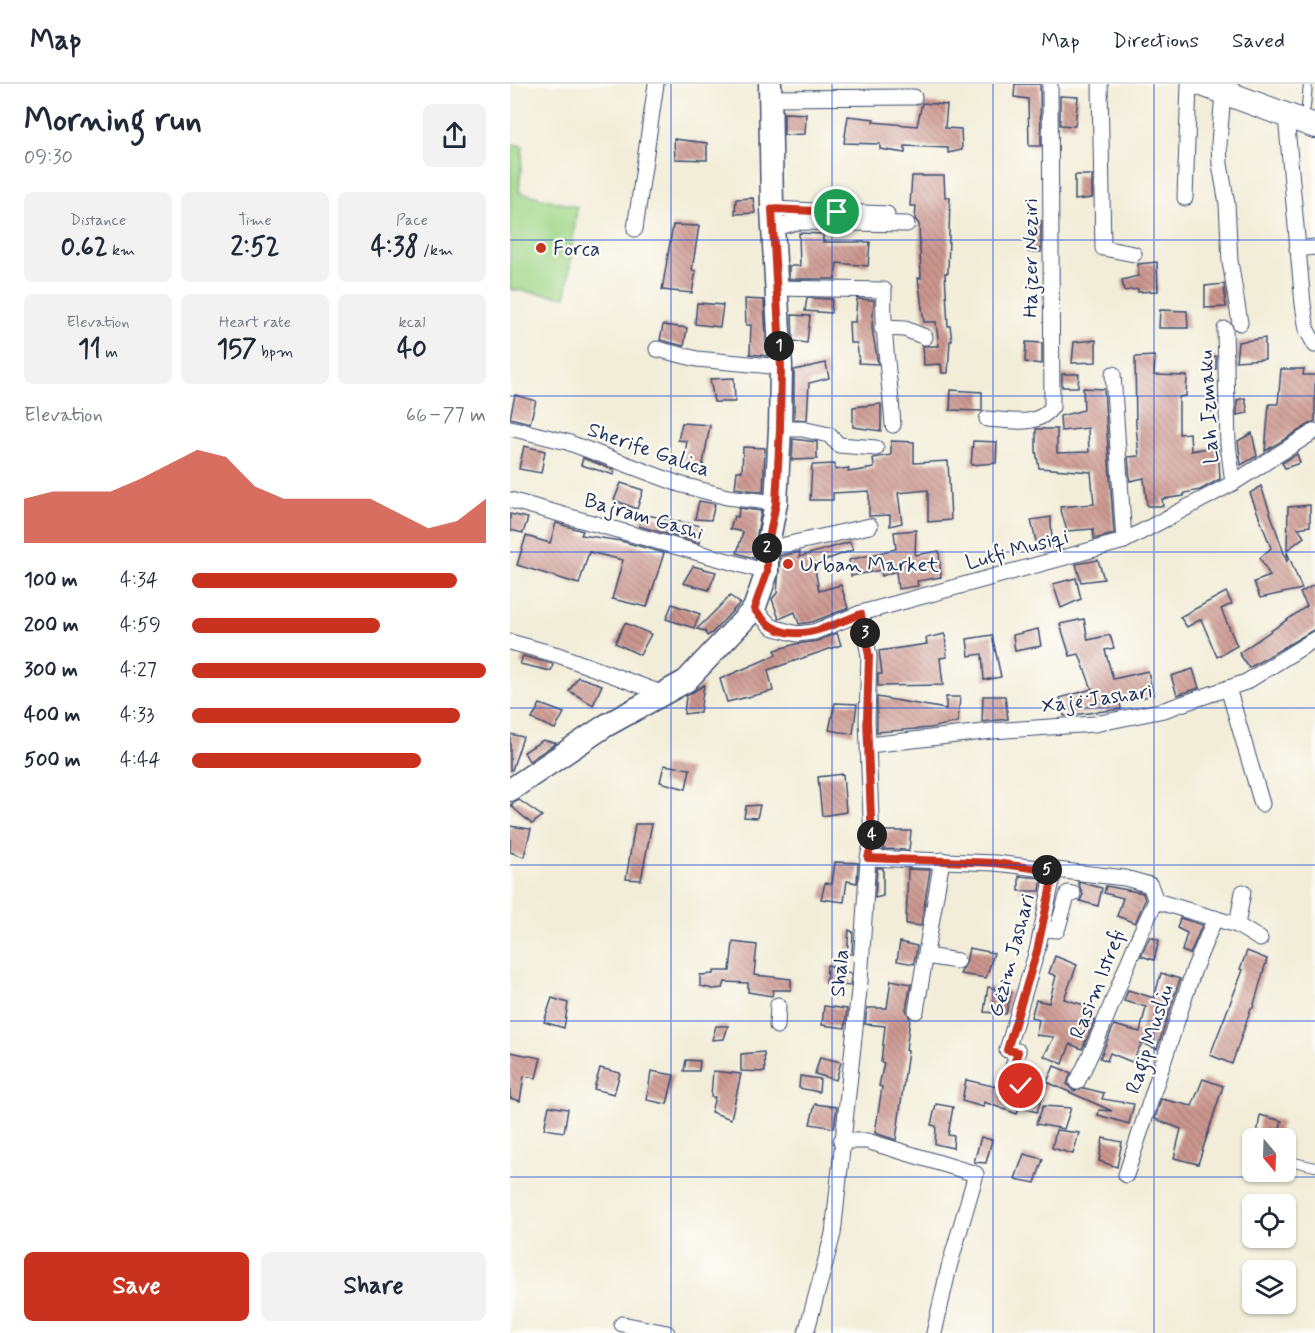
<!DOCTYPE html>
<html lang="en">
<head>
<meta charset="utf-8">
<style>
  body { margin:0; font-family:Mynerve,sans-serif; background:#f2f2f3; color:#1f2937; height:100vh; display:flex; flex-direction:column; font-size:22px; white-space:nowrap }
  * { box-sizing:border-box; margin:0 }
  p { font-size:20px; color:#747a83 }
  .icon { flex:none; width:33px; height:33px; fill:none; stroke:currentColor; stroke-width:2; stroke-linecap:round; stroke-linejoin:round }
  .map { position:relative; flex:1; overflow:hidden }
  .panel { display:flex; flex-direction:column; background:#fff; width:510px }
  .panel>* { flex:none }
  .needle { width:39px; rotate:161deg }
  .buttons { position:absolute; left:732px; top:1044px; display:grid; gap:12px }
  .buttons a { display:grid; place-items:center; width:54px; height:54px; border-radius:9px; background:#fff; box-shadow:0 2px 4px #0004; font-size:30px }
  .pin { position:absolute; display:grid; place-items:center; width:51px; height:51px; color:#fff; margin:-26px; border:3px solid #fff; border-radius:50%; box-shadow:0 2px 6px #0007 }
  .km { position:absolute; width:30px; height:30px; margin:-15px; border-radius:50%; background:#222; color:#fff; font-size:16px; line-height:30px; text-align:center }
  .round { display:grid; place-items:center; flex:none; width:63px; height:63px; border-radius:9px; background:#f2f2f3 }
  .head { display:flex; align-items:center; justify-content:space-between; height:102px; padding:0 24px }
  h1 { font-size:33px; font-weight:700; line-height:45px }
  .stats { display:grid; grid-template-columns:repeat(3,1fr); gap:9px; height:102px; padding:6px 24px }
  .stats div { display:grid; align-content:center; border-radius:9px; background:#f2f2f3; text-align:center }
  .stats b { font-size:26px; font-weight:700 }
  .stats small { font-size:16px; font-weight:400 }
  .stats p { font-size:16px }
  .chart { height:168px; padding:12px 24px }
  .chart p { display:flex; justify-content:space-between }
  .chart svg { width:100%; height:108px; margin-top:6px; fill:#c8321e; opacity:.7 }
  .primary-button { display:flex; gap:12px; margin-top:auto; padding:12px 24px }
  .primary-button a { flex:1; height:69px; border-radius:9px; background:#c8321e; color:#fff; font-size:24px; font-weight:700; line-height:69px; text-align:center }
  .primary-button a+a { background:#f2f2f3; color:#1f2937 }
  ul { padding:0 24px; list-style:none; font-size:20px }
  li { display:grid; grid-template-columns:96px 72px 1fr; align-items:center; height:45px }
  li i { height:15px; border-radius:8px; background:#c8321e }
  header { display:flex; align-items:center; gap:36px; box-sizing:border-box; height:84px; padding:0 30px; background:#fff; border-bottom:2px solid #e0e1e3 }
  header strong { font-size:28px }
  nav { display:flex; gap:33px; margin-inline-start:auto; font-size:21px }
  main { display:flex; flex:1; min-height:0 }
  .map>svg:first-child { display:block }
</style>
</head>
<body>
<header>
<strong>Map</strong>
<nav><a>Map</a><a>Directions</a><a>Saved</a></nav>
</header>
<main>
<section class="panel">
<div class="head"><div><h1>Morning run</h1><p>09:30</p></div><a class="round"><svg class="icon" aria-label="share" viewBox="0 0 24 24"><path d="M12 15V3M7 8l5-5 5 5M5 13v7h14v-7"/></svg></a></div>
<div class="stats">
<div><p>Distance</p><b>0.62<small> km</small></b></div>
<div><p>Time</p><b>2:52</b></div>
<div><p>Pace</p><b>4:38<small> /km</small></b></div>
</div>
<div class="stats">
<div><p>Elevation</p><b>11<small> m</small></b></div>
<div><p>Heart rate</p><b>157<small> bpm</small></b></div>
<div><p>kcal</p><b>40</b></div>
</div>
<div class="chart"><p><span>Elevation</span>66–77 m</p>
<svg viewBox="0 0 160 44" preserveAspectRatio="none"><path d="M0 44V26L10 23L20 23L30 23L40 18L50 12L60 6L70 9L80 21L90 26L100 26L110 26L120 26L130 32L140 38L150 35L160 26V44z"/></svg>
</div>
<ul>
<li><b>100 m</b>4:34<i style="width:90%"></i></li>
<li><b>200 m</b>4:59<i style="width:64%"></i></li>
<li><b>300 m</b>4:27<i style="width:100%"></i></li>
<li><b>400 m</b>4:33<i style="width:91%"></i></li>
<li><b>500 m</b>4:44<i style="width:78%"></i></li>
</ul>
<div class="primary-button"><a>Save</a><a>Share</a></div>
</section>
<div class="map">
<svg width="805" height="1249" viewBox="0 0 805 1249">
  <defs>
    <pattern id="building-back-hatch" width="6" height="6" patternUnits="userSpaceOnUse" patternTransform="scale(1.5)"><rect width="6" height="6" fill="#cc968e"/><path d="M-1 5l2 2M0 0l6 6M5-1l2 2" fill="none" stroke="#a57b77"/></pattern>
  </defs>
  <rect width="100%" height="100%" fill="#fdfcf7"/>
  <filter id="ink" filterUnits="userSpaceOnUse"><feTurbulence type="fractalNoise" baseFrequency=".0167" numOctaves="2"/><feDisplacementMap in="SourceGraphic" scale="12" xChannelSelector="R" yChannelSelector="G"/><feConvolveMatrix kernelMatrix="1 2 1 2 8 2 1 2 1" color-interpolation-filters="sRGB"/></filter>
  <filter id="wash" filterUnits="userSpaceOnUse"><feTurbulence type="fractalNoise" baseFrequency=".008" numOctaves="4" result="noise"/><feDisplacementMap in="SourceGraphic" scale="24" xChannelSelector="R" yChannelSelector="G"/><feGaussianBlur stdDeviation="1.35" result="paint"/><feColorMatrix in="noise" values="0 0 0 0 0 0 0 0 0 0 0 0 0 0 0 0 0 1.4 0 .05"/><feComposite in="paint" operator="in"/></filter>
  <g filter="url(#wash)">
    <rect width="100%" height="100%" fill="#f2edd8"/>
    <polygon fill="#9fd586" stroke="#5d8272" stroke-width="1.5" points="0,60 13,62 9,108 67,123 56,213 0,205"/>
    <g id="blocks">
      <g fill="url(#building-back-hatch)">
        <polygon points="505,0 530,0 531,62 519,62 518,15 504,13"/>
        <polygon points="550,12 568,13 565,42 550,41"/>
        <polygon points="412,19 437,21 435,44 451,45 452,66 438,69 438,64 395,62 395,69 370,65 370,60 334,59 338,32 364,35 363,38 407,42"/>
        <polygon points="274,29 296,30 295,50 274,51"/>
        <polygon points="164,55 197,59 197,76 165,75"/>
        <polygon points="565,91 582,91 582,114 565,116"/>
        <polygon points="402,92 434,92 435,113 440,113 438,189 435,189 438,242 440,242 442,257 440,257 438,289 432,289 431,280 414,281 413,262 429,262 426,238 414,238 408,194 411,194 409,140 405,135 406,122 400,122"/>
        <polygon points="243,114 245,129 225,130 226,115"/>
        <polygon points="519,137 531,137 531,168 518,168"/>
        <polygon points="163,141 189,142 182,186 186,187 182,209 152,206"/>
        <polygon points="289,149 313,150 313,158 360,158 358,182 327,179 325,195 279,195 279,182 290,182"/>
        <polygon points="647,178 648,207 628,208 628,205 614,207 612,196 628,192 628,180"/>
        <polygon points="714,200 716,223 695,224 695,202"/>
        <polygon points="297,214 322,215 321,229 295,227"/>
        <polygon points="235,215 254,216 257,272 240,270 241,241 236,241"/>
        <polygon points="347,215 364,216 362,244 368,280 349,279 347,259 340,259 339,238 345,238"/>
        <polygon points="187,219 213,221 210,243 185,240"/>
        <polygon points="650,226 677,227 678,244 649,244"/>
        <polygon points="282,231 300,232 297,259 283,257"/>
        <polygon points="153,241 177,244 174,262 150,256"/>
        <polygon points="755,254 755,275 726,277 728,258"/>
        <polygon points="586,256 586,278 562,279 564,258"/>
        <polygon points="516,258 532,259 532,280 515,278"/>
        <polygon points="645,272 644,291 677,292 676,312 669,313 669,350 680,349 681,367 708,362 710,395 690,406 674,409 674,412 652,415 653,422 637,422 634,394 620,397 618,373 629,372 626,342 625,273"/>
        <polygon points="706,272 706,285 700,285 698,273"/>
        <polygon points="316,279 319,294 299,299 297,336 284,335 284,286"/>
        <polygon points="771,285 794,285 793,291 805,291 805,337 755,367 759,320 768,320"/>
        <polygon points="552,290 569,290 568,303 552,303"/>
        <polygon points="224,294 225,318 204,318 200,295"/>
        <polygon points="573,304 594,305 604,450 584,455 583,445 557,447 550,423 584,420 581,388 529,384 526,367 526,345 547,345 547,369 579,368 578,344 551,347 550,332 574,326"/>
        <polygon points="441,306 472,308 472,327 440,326"/>
        <polygon points="5,311 26,317 20,339 0,334"/>
        <polygon points="735,314 738,329 727,331 727,316"/>
        <polygon points="707,315 707,326 701,328 700,316"/>
        <polygon points="371,320 371,347 343,343 343,323"/>
        <polygon points="172,339 200,341 192,386 173,384 177,357 168,356"/>
        <polygon points="742,349 747,372 731,381 728,357"/>
        <polygon points="283,355 307,358 307,375 282,376"/>
        <polygon points="381,357 404,358 404,379 438,377 441,436 418,438 418,406 388,409 392,439 380,442 380,431 359,432 359,407 323,409 323,416 300,416 302,381 325,380 325,386 339,384 338,388 364,384 363,374 381,371"/>
        <polygon points="463,357 487,358 486,379 461,381"/>
        <polygon points="14,362 35,367 31,389 9,385"/>
        <polygon points="233,363 255,364 253,408 225,404 227,387 232,387"/>
        <polygon points="787,370 790,379 775,384 772,379"/>
        <polygon points="73,374 104,386 104,391 71,381"/>
        <polygon points="111,399 133,406 127,425 104,416"/>
        <polygon points="751,402 777,478 777,468 792,505 750,514 744,498 760,492 750,474 761,464 740,409"/>
        <polygon points="189,417 205,420 201,436 185,435"/>
        <polygon points="800,421 800,442 788,444 794,453 777,466 778,423"/>
        <polygon points="229,424 251,427 243,474 227,469 233,448 220,445 224,432 228,433"/>
        <polygon points="0,430 18,434 13,449 0,446"/>
        <polygon points="132,430 192,442 189,459 129,442"/>
        <polygon points="541,433 542,464 528,466 521,436"/>
        <polygon points="46,439 73,447 71,451 111,457 154,469 137,523 102,515 113,476 79,468 69,500 7,481 16,452 40,459"/>
        <polygon points="406,446 405,471 429,467 431,493 407,497 408,502 388,505 386,487 372,492 371,486 341,492 339,476 386,465 384,448"/>
        <polygon points="340,458 343,466 304,480 309,507 331,501 338,524 302,538 289,540 285,528 269,535 262,515 267,509 270,472 290,468 289,473"/>
        <polygon points="588,476 594,495 571,498 566,480"/>
        <polygon points="183,482 206,488 199,506 173,499"/>
        <polygon points="566,494 571,515 551,524 543,500"/>
        <polygon points="805,500 805,545 739,584 729,569 797,522 790,509"/>
        <polygon points="716,508 722,520 711,525 727,562 707,573 691,535 677,543 670,533"/>
        <polygon points="220,512 230,519 202,549 197,552 195,547 187,545"/>
        <polygon points="162,520 190,530 184,544 156,535"/>
        <polygon points="574,535 578,556 600,551 604,564 595,566 603,595 638,587 643,611 610,619 611,625 554,632 550,614 582,605 569,570 560,572 550,540"/>
        <polygon points="115,539 141,550 130,571 105,559"/>
        <polygon points="528,545 531,562 505,567 503,551"/>
        <polygon points="327,549 331,561 258,586 263,607 217,618 210,595 266,571 265,566 286,560 307,557"/>
        <polygon points="435,550 437,573 430,574 433,601 368,602 368,590 372,590 369,567 417,560 416,554"/>
        <polygon points="482,551 491,593 474,596 472,570 459,572 457,555"/>
        <polygon points="13,572 43,580 41,587 10,580"/>
        <polygon points="683,585 689,604 667,611 661,592"/>
        <polygon points="68,593 92,601 83,621 59,607"/>
        <polygon points="194,601 190,628 174,630 176,612"/>
        <polygon points="473,612 495,612 498,635 472,638"/>
        <polygon points="367,613 436,625 436,613 450,613 448,638 420,644 367,648"/>
        <polygon points="325,619 347,620 343,650 319,646"/>
        <polygon points="30,620 54,629 45,645 22,635"/>
        <polygon points="0,650 13,653 2,686 0,686"/>
        <polygon points="33,656 46,659 19,677 14,668"/>
        <polygon points="154,681 180,685 176,705 150,698"/>
        <polygon points="333,690 336,728 312,732 308,693"/>
        <polygon points="9,716 32,732 22,740 0,721"/>
        <polygon points="250,721 247,734 234,733 236,722"/>
        <polygon points="125,740 142,740 131,796 116,795"/>
        <polygon points="0,742 21,745 14,773 0,768"/>
        <polygon points="375,747 401,747 399,766 373,765"/>
        <polygon points="325,778 348,779 347,799 337,797 334,818 311,815 315,799 322,800"/>
        <polygon points="367,784 373,784 373,812 365,814"/>
        <polygon points="398,785 420,786 411,842 396,840"/>
        <polygon points="509,792 532,794 530,807 509,807"/>
        <polygon points="568,798 592,804 588,822 570,817 573,811"/>
        <polygon points="596,802 633,809 635,816 625,839 607,832 613,814 594,809"/>
        <polygon points="670,834 692,841 680,870 672,867 677,849 667,844"/>
        <polygon points="339,846 343,848 342,870 337,870"/>
        <polygon points="640,853 649,856 644,876 631,872"/>
        <polygon points="223,858 247,861 244,891 281,895 281,906 263,906 262,912 238,908 238,899 215,898 213,904 203,905 190,902 190,891 204,890 204,887 220,887"/>
        <polygon points="390,858 407,862 404,880 387,877"/>
        <polygon points="459,864 484,869 476,894 450,890 456,879"/>
        <polygon points="737,867 757,875 743,924 741,924 722,980 700,971 733,886 730,885"/>
        <polygon points="545,872 567,881 554,915 584,924 580,935 585,936 572,965 560,960 553,980 534,972 544,953 526,951 529,936 521,933 526,916 539,919 546,892 539,889"/>
        <polygon points="317,881 332,884 332,887 341,889 340,902 316,899"/>
        <polygon points="651,889 670,895 647,965 632,959 622,978 600,969 597,977 590,974 604,941 630,948 636,923 614,917 618,906 644,914"/>
        <polygon points="381,896 401,900 396,925 400,935 396,966 398,967 386,1056 365,1049 372,1003 369,1002 374,979 371,978 375,942 355,940 357,924 377,924"/>
        <polygon points="478,903 501,908 496,930 474,928"/>
        <polygon points="42,914 58,919 54,944 34,938"/>
        <polygon points="314,922 337,925 335,944 312,941"/>
        <polygon points="206,942 218,942 214,955 202,956"/>
        <polygon points="0,968 31,974 26,994 14,992 10,1017 0,1014"/>
        <polygon points="254,968 255,988 231,987 231,970"/>
        <polygon points="310,973 331,978 326,996 305,990"/>
        <polygon points="176,976 190,977 189,987 174,987"/>
        <polygon points="544,982 561,989 557,1000 563,1007 574,1004 594,1009 592,1015 624,1020 619,1040 588,1031 589,1026 602,1027 537,998"/>
        <polygon points="90,984 110,989 104,1010 84,1005"/>
        <polygon points="141,987 164,991 157,1020 137,1016"/>
        <polygon points="203,987 231,990 221,1035 201,1028 205,1013 201,1013"/>
        <polygon points="290,992 310,995 309,1008 289,1004"/>
        <polygon points="693,995 713,1002 688,1080 664,1074 671,1045 645,1035 651,1015 682,1022"/>
        <polygon points="456,996 487,1003 489,1000 495,1007 509,1011 518,1009 522,996 537,1000 527,1028 509,1023 507,1030 474,1018 473,1023 452,1017"/>
        <polygon points="305,1020 327,1023 324,1044 300,1040"/>
        <polygon points="426,1020 443,1023 438,1051 444,1052 443,1064 425,1060 426,1042 421,1041"/>
        <polygon points="39,1022 58,1025 54,1048 34,1045"/>
        <polygon points="533,1022 561,1024 554,1045 526,1040"/>
        <polygon points="750,1031 772,1037 767,1054 747,1051"/>
        <polygon points="546,1046 569,1049 563,1070 542,1064"/>
        <polygon points="471,1053 482,1056 476,1079 464,1078"/>
        <polygon points="593,1054 612,1058 607,1083 589,1077"/>
        <polygon points="514,1070 533,1075 525,1099 505,1095"/>
      </g>
    </g>
  </g>
  <g filter="url(#ink)">
    <use href="#blocks" fill-opacity="0" stroke="#3b4c70" stroke-width="1.5"/>
    <g fill="none" stroke-linecap="round" stroke-linejoin="round">
      <g stroke="#3b4c70" stroke-width="10">
        <g id="lane">
          <polyline points="796,23 798,0"/>
          <polyline points="776,1076 805,1083"/>
        </g>
      </g>
      <g stroke="#3b4c70" stroke-width="17">
        <g id="street">
          <polyline points="590,0 593,164 624,170"/>
          <polyline points="713,8 709,60 710,80 717,120 720,177 730,239"/>
          <polyline points="259,14 404,13"/>
          <polyline points="776,32 793,220 797,246 805,261"/>
          <polyline points="675,114 679,0"/>
          <polyline points="262,125 377,130"/>
          <polyline points="265,144 287,138 397,140"/>
          <polyline points="125,145 146,0"/>
          <polyline points="787,165 805,163"/>
          <path d="M265,204L374,206C372,251 380,296 383,341"/>
          <polyline points="372,244 395,245 415,253"/>
          <polyline points="715,245 718,360 723,399"/>
          <polyline points="147,265 187,275 271,283"/>
          <polyline points="603,290 614,457"/>
          <path d="M477,335C501,336 527,344 542,323L540,0"/>
          <polyline points="0,344 57,358 169,400 217,413 266,419"/>
          <polyline points="270,345 292,345 319,351 329,361 366,364"/>
          <polyline points="0,416 257,488"/>
          <polyline points="257,465 360,442"/>
          <polyline points="244,525 262,543 287,550 304,548 351,529 614,457 723,399 805,347"/>
          <polyline points="0,558 48,571 151,609"/>
          <polyline points="718,604 752,720"/>
          <polyline points="359,661 482,647 585,640 654,626 736,598 805,555"/>
          <polyline points="358,774 485,779 615,794 640,801 646,817 727,841 750,855"/>
          <polyline points="727,841 733,808"/>
          <polyline points="532,845 547,846 558,809 563,810"/>
          <polyline points="416,872 447,877"/>
          <polyline points="406,927 432,776"/>
          <polyline points="267,942 268,921"/>
          <path d="M567,998C598,940 615,876 646,817"/>
          <polyline points="511,1002 498,998 508,967 497,966 527,867 544,787"/>
          <polyline points="331,1057 357,1057 466,1090 439,1183 424,1249"/>
          <polyline points="616,1091 684,885 705,834"/>
          <polyline points="112,1240 157,1249"/>
          <polyline points="296,1249 323,1150 350,897 358,774 362,757 357,636 359,572 351,529"/>
        </g>
      </g>
      <g stroke="#3b4c70" stroke-width="25">
        <polyline id="secondary" points="0,706 95,642 176,597 244,525 257,488 257,465 266,419 270,345 271,283 262,125 260,0"/>
      </g>
      <g stroke="#3b4c70" stroke-width="26">
        <polyline id="primary" points="692,0 805,42"/>
      </g>
      <use href="#lane" stroke="#fff" stroke-width="8"/>
      <use href="#street" stroke="#fff" stroke-width="15"/>
      <use href="#secondary" stroke="#fff" stroke-width="22"/>
      <use href="#primary" stroke="#fff" stroke-width="24"/>
    </g>
  </g>
  <g fill="none" stroke-linecap="round" stroke-linejoin="round" filter="url(#ink)">
    <g stroke="#fff" stroke-width="12">
      <path id="route" d="M327,128L262,125L271,283L270,345L266,419L257,465V488L244,525C249,531 255,538 261,542C289,560 324,540 351,530L359,572L357,636L362,757L358,774L485,779L544,787L527,867L497,966L508,968L498,998L511,1002"/>
    </g>
    <use href="#route" stroke="#c8321e" stroke-width="8"/>
  </g>
  <path fill="none" stroke="#1d4ed8" stroke-width="1.5" stroke-opacity="0.55" d="M161,0V1249M322,0V1249M483,0V1249M644,0V1249M0,156H805M0,312H805M0,468H805M0,624H805M0,781H805M0,937H805M0,1093H805"/>
  <g fill="#c8321e" stroke="#fdfcf7" stroke-width="2">
    <circle cx="31" cy="164" r="6"/>
    <circle cx="278" cy="480" r="6"/>
  </g>
  <g text-anchor="middle" stroke-width="4.5" stroke-linejoin="round" paint-order="stroke">
    <g font-size="21" fill="#1b2f5e" stroke="#fdfcf7" text-anchor="start">
      <text x="43" y="171">Forca</text>
      <text x="290" y="487">Urban Market</text>
    </g>
    <g font-size="21" fill="#1b2f5e" stroke="#fdfcf7">
      <text transform="translate(520 174) rotate(-90)" y="7">Hajzer Neziri</text>
      <text transform="translate(698 323) rotate(-93)" y="7">Lah Izmaku</text>
      <text transform="translate(139 365) rotate(19)" y="7">Sherife Galica</text>
      <text transform="translate(134 432) rotate(16)" y="7">Bajram Gashi</text>
      <text transform="translate(507 465) rotate(-15)" y="7">Lutfi Musiqi</text>
      <text transform="translate(587 614) rotate(-8)" y="7">Xajë Jashari</text>
      <text transform="translate(501 871) rotate(-75)" y="7">Gëzim Jashari</text>
      <text transform="translate(329 889) rotate(-85)" y="7">Shala</text>
      <text transform="translate(587 900) rotate(-68)" y="7">Rasim Istrefi</text>
      <text transform="translate(639 955) rotate(-72)" y="7">Ragip Musliu</text>
    </g>
  </g>
</svg>
<div class="buttons">
<a><svg class="needle" viewBox="-14 -14 28 28"><path d="M0-13l5 13h-10z" fill="#e53935"/><path d="M0 13l5-13h-10z" fill="#747a83"/></svg></a>
<a><svg class="icon" aria-label="locate" viewBox="0 0 24 24"><circle cx="12" cy="12" r="6"/><path d="M12 2v4M12 18v4M2 12h4M18 12h4"/></svg></a>
<a><svg class="icon" aria-label="layers" viewBox="0 0 24 24"><path d="M12 4l9 5-9 5-9-5zM3 14l9 5 9-5"/></svg></a>
</div>
<div class="pin" style="left:327px;top:128px;background:#1e9e55"><svg class="icon" aria-label="arrive" viewBox="0 0 24 24"><path d="M6 21V4h12l-3 4 3 4H6"/></svg></div>
<div class="pin" style="left:511px;top:1002px;background:#d93025"><svg class="icon" aria-label="check" viewBox="0 0 24 24"><path d="M5 12l5 5 9-10"/></svg></div>
<b class="km" style="left:269px;top:262px">1</b>
<b class="km" style="left:257px;top:464px">2</b>
<b class="km" style="left:355px;top:549px">3</b>
<b class="km" style="left:362px;top:751px">4</b>
<b class="km" style="left:537px;top:786px">5</b>
</div>
</main>
</body>
</html>
